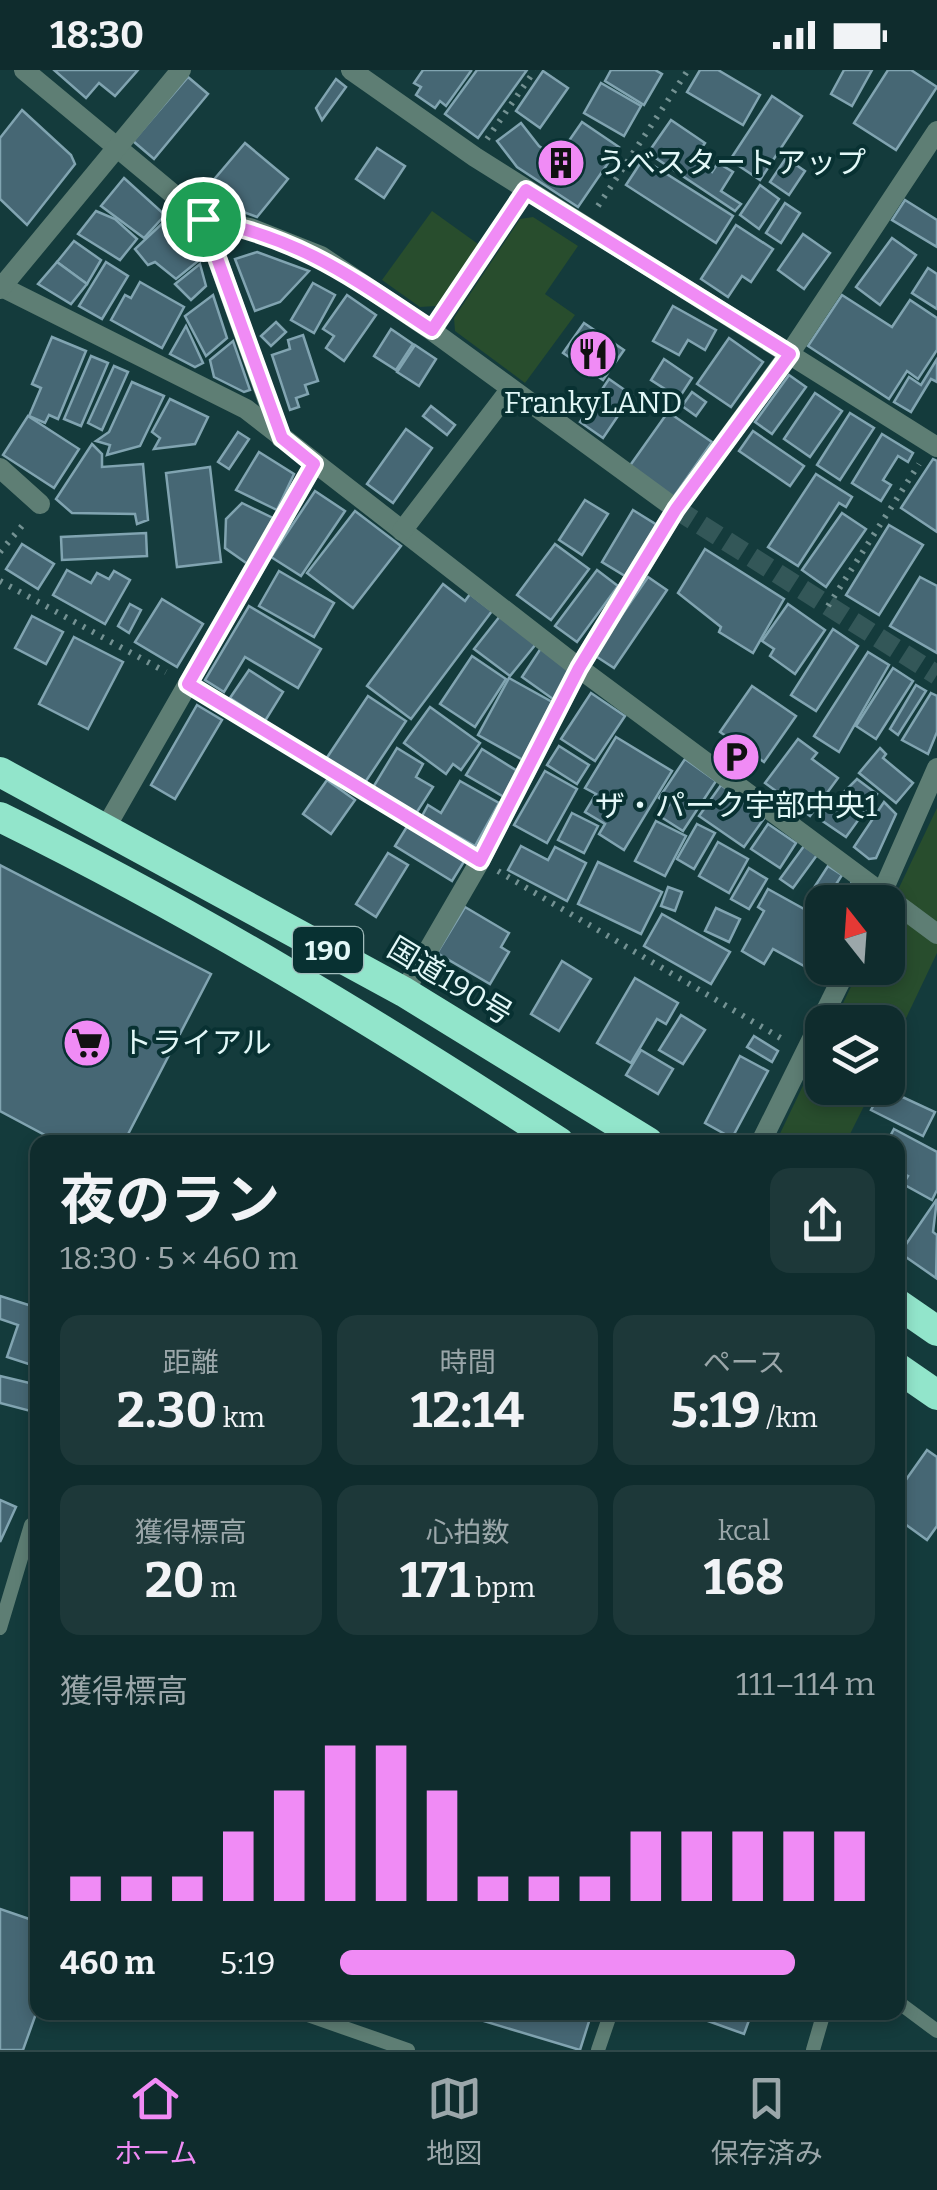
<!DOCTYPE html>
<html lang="ja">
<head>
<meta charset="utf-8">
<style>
  body { margin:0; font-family:Bitter,"Noto Sans JP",serif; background:#1d3839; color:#f1f3f6; height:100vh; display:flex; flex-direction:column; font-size:38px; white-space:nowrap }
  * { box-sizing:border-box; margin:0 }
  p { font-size:32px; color:#9ba7aa }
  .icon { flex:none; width:55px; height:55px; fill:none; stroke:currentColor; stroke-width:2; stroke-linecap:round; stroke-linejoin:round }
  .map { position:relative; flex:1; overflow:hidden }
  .panel { position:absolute; left:30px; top:1065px; width:875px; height:885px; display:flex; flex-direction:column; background:#0f2c2d; border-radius:20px; box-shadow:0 5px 15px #0003,0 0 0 2px #2f4849 }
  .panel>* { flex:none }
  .needle { width:65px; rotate:343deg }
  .fabs { position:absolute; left:805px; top:815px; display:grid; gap:20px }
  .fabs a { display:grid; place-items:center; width:100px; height:100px; border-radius:20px; background:#0f2c2d; box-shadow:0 5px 15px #0003,0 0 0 2px #2f4849; font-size:50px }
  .pin { position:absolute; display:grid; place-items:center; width:85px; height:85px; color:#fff; margin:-42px; border:5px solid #fff; border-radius:50%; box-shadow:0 2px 10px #0007 }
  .round { display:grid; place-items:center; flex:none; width:105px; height:105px; border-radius:20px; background:#1d3839 }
  .overview { display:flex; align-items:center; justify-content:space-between; height:170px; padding:0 30px }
  h1 { font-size:55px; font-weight:700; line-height:75px }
  .stats { display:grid; grid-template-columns:repeat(3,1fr); gap:15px; height:170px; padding:10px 30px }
  .stats div { display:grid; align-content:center; border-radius:20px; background:#1d3839; text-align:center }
  .stats b { font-size:50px; font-weight:700 }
  .stats small { font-size:28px; font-weight:400 }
  .stats p { font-size:28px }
  .chart { height:280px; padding:20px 30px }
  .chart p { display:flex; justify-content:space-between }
  .chart svg { width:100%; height:180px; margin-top:10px; stroke:#f08bf5; stroke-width:6 }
  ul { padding:0 30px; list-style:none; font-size:32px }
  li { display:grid; grid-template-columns:160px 120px 1fr; align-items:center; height:75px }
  li i { height:25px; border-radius:12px; background:#f08bf5 }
  .status { display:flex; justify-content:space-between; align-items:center; height:70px; padding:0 50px; background:#0f2c2d; direction:ltr }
  .status svg { height:28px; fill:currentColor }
  .tab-bar { display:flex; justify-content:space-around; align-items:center; height:140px; border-top:2px solid #2f4849; background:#0f2c2d; font-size:28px; color:#9ba7aa }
  .tab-bar a { display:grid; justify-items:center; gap:5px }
  .tab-bar .current { color:#f08bf5 }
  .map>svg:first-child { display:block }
</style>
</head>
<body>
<div class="status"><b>18:30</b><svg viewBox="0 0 49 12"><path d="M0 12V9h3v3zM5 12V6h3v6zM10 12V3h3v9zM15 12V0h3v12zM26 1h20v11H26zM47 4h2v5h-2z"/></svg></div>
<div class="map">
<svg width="937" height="1980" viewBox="0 0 937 1980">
  <rect width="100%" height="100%" fill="#143b3c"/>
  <g fill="#284d2d">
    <polygon points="432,141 478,174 436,236 420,237 382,210"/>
    <polygon points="533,147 578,176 545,224 575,245 525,313 455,261 454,248 520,149"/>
    <polygon points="937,738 937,883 888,986 888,952 834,952 860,898 888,898 888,841"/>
    <polygon points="822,976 822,1018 873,1018 846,1072 776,1072"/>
  </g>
  <g fill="#466774" stroke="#81a4b1" stroke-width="2.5">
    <polygon points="54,0 138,0 115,26 99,13 86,28"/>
    <polygon points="423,0 469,0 471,1 446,36 440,31 435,38 416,25 421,17 414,13"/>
    <polygon points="477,0 527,0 478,68 445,44"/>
    <polygon points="611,0 655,0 662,4 644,35 605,11"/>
    <polygon points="700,0 718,0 760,25 743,55 687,22"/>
    <polygon points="844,0 872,0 852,36 831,24"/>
    <polygon points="888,0 911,0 937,17 896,80 854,53"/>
    <polygon points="543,1 568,18 540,58 516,41"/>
    <polygon points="188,7 208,24 154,89 133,71"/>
    <polygon points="336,9 346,17 322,50 316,38"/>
    <polygon points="601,13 641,36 624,66 584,43"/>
    <polygon points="772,26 802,46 760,110 730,90"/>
    <polygon points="22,40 71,85 75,94 27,155 0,129 0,68"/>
    <polygon points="671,50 705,73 694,89 712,102 718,93 733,102 721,121 741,134 735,141 648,83"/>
    <polygon points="582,52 619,77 578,137 517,97 497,71 521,53 539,76 557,88"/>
    <polygon points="245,73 288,109 257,147 200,126"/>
    <polygon points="377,78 405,96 384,128 356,109"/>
    <polygon points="786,88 805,101 789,125 770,112"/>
    <polygon points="643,89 733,146 716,173 626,115"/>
    <polygon points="124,108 165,145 144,168 101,136"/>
    <polygon points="760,115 779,129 759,159 740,145"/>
    <polygon points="905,130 937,150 937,177 892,150"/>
    <polygon points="785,133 800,143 781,173 766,163"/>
    <polygon points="96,141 115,149 137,169 120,190 78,164"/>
    <polygon points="168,148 190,166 198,191 176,209 155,192 148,195 135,179"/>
    <polygon points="736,155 773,179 751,212 742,206 728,227 701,209"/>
    <polygon points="803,164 830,183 804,219 778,200"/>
    <polygon points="892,168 916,185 880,235 856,217"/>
    <polygon points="74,171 101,190 87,214 57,192"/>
    <polygon points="257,182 309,201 280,232 255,241 235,189"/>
    <polygon points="57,192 87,214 71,234 38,214"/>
    <polygon points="106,192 128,206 102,249 79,236"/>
    <polygon points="200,194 206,216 191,230 175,214"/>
    <polygon points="928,198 937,204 937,239 912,223"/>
    <polygon points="140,212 184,237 162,278 111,250 125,225 131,228"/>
    <polygon points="313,213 335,225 314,263 291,250"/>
    <polygon points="213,225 227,268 206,286 185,246"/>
    <polygon points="347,225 376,245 344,291 326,278 334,266 323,259"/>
    <polygon points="842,225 892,257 910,230 937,248 937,280 918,309 907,301 889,329 808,276"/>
    <polygon points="673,236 716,260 705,280 688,270 679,285 653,271"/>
    <polygon points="276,252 286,262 271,276 261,266"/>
    <polygon points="584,253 624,280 603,310 563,283"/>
    <polygon points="186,256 203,293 195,297 170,284"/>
    <polygon points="391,259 413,274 396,300 374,286"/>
    <polygon points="303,265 318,311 305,315 308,324 296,328 299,337 290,340 272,285 290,279 288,270"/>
    <polygon points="52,267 86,281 58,349 49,345 45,353 29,346 41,318 32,314"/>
    <polygon points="729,268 763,292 731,337 697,314"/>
    <polygon points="233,271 250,320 244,322 214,307 210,290"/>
    <polygon points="415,275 436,289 419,316 397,302"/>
    <polygon points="91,286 108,293 81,356 64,349"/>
    <polygon points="664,289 692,308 679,328 651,310"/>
    <polygon points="937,289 937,312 931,309 911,342 894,332 909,307 921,315"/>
    <polygon points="114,296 128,302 102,360 88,353"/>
    <polygon points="789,305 806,317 772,364 755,352"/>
    <polygon points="609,309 632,325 603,368 580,352"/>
    <polygon points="132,312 164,326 140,376 107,385 110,375 96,371 109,362"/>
    <polygon points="692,322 706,332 696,346 682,336"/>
    <polygon points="815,323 842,341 810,387 784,369"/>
    <polygon points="170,329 208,347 195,374 154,379 160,368 152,362"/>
    <polygon points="431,336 455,355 447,365 423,346"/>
    <polygon points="668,342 712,372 673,428 629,397"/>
    <polygon points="850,343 874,358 840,410 817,395"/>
    <polygon points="28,346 79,379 54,418 3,385"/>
    <polygon points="406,359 432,378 393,433 367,414"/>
    <polygon points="753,361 804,396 790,416 739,381"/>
    <polygon points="238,362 249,369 229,399 218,392"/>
    <polygon points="882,364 913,383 908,392 898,386 883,410 891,415 881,431 852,413"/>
    <polygon points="92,374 102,384 102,397 143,394 148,450 137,454 135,444 72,443 56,429"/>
    <polygon points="259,382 294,404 277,440 236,420"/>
    <polygon points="933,389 937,391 937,462 901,438"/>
    <polygon points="210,397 221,492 177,497 166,403"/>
    <polygon points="816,404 852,427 846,437 839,433 798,496 768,477"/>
    <polygon points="315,421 345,441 301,506 271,487"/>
    <polygon points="585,430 608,444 582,485 559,470"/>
    <polygon points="242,433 275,449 249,495 225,478 226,449"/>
    <polygon points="633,440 657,455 625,506 602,492"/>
    <polygon points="355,441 401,476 353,538 307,503"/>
    <polygon points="842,443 866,459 826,517 802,500"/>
    <polygon points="889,455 923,475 879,545 846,525"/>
    <polygon points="146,463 147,486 62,490 61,467"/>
    <polygon points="22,474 54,494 38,519 6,499"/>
    <polygon points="555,474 589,499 551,550 517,525"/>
    <polygon points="705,479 784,529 753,583 719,562 721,557 678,523"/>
    <polygon points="67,500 91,513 97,503 109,509 114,501 130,510 105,554 53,525"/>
    <polygon points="597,500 618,516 577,572 555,556"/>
    <polygon points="279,501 334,533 314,567 259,536"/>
    <polygon points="648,507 667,520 614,598 594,585"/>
    <polygon points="920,507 937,516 937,583 890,556"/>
    <polygon points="443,514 465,531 470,524 492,541 411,649 367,616"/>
    <polygon points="162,529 203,554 177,597 135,572"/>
    <polygon points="130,534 141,540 129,563 118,556"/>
    <polygon points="788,534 825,560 795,604 770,586 774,579 762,571"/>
    <polygon points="249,536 321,579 298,618 245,587 224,622 205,610"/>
    <polygon points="32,546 63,562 46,594 15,578"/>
    <polygon points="500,546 536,574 510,606 474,579"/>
    <polygon points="833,559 858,576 816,641 791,625"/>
    <polygon points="74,567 123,592 88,659 39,634"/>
    <polygon points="541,578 573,601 553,629 522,607"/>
    <polygon points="868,582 889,595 839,682 814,666"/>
    <polygon points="472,586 506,609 475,657 440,634"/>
    <polygon points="893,598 913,611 876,669 856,656"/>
    <polygon points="249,600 283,622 265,651 230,628"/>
    <polygon points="509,608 554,633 523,690 478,665"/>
    <polygon points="916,615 926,621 898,665 890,659"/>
    <polygon points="752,616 796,646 764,692 720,662"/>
    <polygon points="591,623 625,646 595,691 561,669"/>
    <polygon points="931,623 937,626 937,662 928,684 902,670"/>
    <polygon points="368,626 406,651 364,714 326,689"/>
    <polygon points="197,635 222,650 175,729 151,715"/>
    <polygon points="430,637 480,673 461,700 453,694 446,704 404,673"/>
    <polygon points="616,667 672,701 624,780 599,764 605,754 585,742 596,724 585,718"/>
    <polygon points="798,669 817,683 812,689 838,708 810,746 765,713"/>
    <polygon points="559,676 589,695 577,714 547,695"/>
    <polygon points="397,678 423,694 416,707 433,717 415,745 372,719"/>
    <polygon points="880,678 886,684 883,688 913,713 896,733 859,703"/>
    <polygon points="482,679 519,702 504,727 466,705"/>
    <polygon points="685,689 716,711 683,761 661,747 669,735 659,728"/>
    <polygon points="545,701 577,719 547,773 514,755"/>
    <polygon points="857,709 877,724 846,767 818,748"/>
    <polygon points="327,710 355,730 331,764 303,744"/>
    <polygon points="460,711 499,733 475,776 422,746 428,735 441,743"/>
    <polygon points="721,715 765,747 744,777 699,746"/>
    <polygon points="884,732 896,744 876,788 869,789 854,777"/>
    <polygon points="572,743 598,756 584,783 558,770"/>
    <polygon points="656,751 686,766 665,806 635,791"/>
    <polygon points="697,754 715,763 694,799 677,789"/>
    <polygon points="768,754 796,773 780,798 751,779"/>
    <polygon points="408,755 465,790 452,811 395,776"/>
    <polygon points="718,772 748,789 729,823 699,806"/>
    <polygon points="521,776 548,790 555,777 586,793 567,831 508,800"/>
    <polygon points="804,776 817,785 793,818 780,809"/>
    <polygon points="388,783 408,795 376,847 356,834"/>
    <polygon points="598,792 662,822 641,864 578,834"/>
    <polygon points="0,795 211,904 124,1072 58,1072 0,1041"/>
    <polygon points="828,796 842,805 822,836 808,827"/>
    <polygon points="749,798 767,809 749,839 731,829"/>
    <polygon points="852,812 869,823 863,832 839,832"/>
    <polygon points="668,817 682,822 675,841 661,836"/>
    <polygon points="768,819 822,849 822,888 815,902 773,879 764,894 742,881 764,841 758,837"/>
    <polygon points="465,837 509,863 501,877 509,882 490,914 437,883"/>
    <polygon points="716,838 740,849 729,872 705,861"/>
    <polygon points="662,844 730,882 711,914 644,876"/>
    <polygon points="562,891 591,909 559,961 531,944"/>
    <polygon points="635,908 678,933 666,954 657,949 631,993 597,973"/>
    <polygon points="681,945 705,960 683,994 659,980"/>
    <polygon points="754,966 778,981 772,992 747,977"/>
    <polygon points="641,980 673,999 658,1024 626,1005"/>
    <polygon points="740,986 768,1001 732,1068 705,1053"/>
    <polygon points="883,1018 935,1042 923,1066 871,1040"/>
    <polygon points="894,1059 937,1082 937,1120 932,1130 903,1114 908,1106 898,1101 898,1072 887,1072"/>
    <polygon points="937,1129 933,1162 937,1165 936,1208 900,1183"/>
    <polygon points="0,1226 38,1238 38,1297 7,1287 18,1255 0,1249"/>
    <polygon points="0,1306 38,1315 38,1343 0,1333"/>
    <polygon points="927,1380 937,1387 937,1456 927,1470 898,1449 898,1421"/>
    <polygon points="0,1430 16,1437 0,1472"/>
    <polygon points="0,1839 38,1852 38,1938 23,1980 0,1980"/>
    <polygon points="468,1942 592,1942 580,1980 467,1946"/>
    <polygon points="683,1942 752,1942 744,1964"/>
  </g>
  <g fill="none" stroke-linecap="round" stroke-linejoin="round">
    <polyline stroke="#335758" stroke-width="20" stroke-dasharray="20 10" stroke-linecap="butt" points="676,439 937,605"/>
    <g stroke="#749293" stroke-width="6" stroke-dasharray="2.5 8" stroke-linecap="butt">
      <polyline points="487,69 535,0"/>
      <polyline points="598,136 688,0"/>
      <polyline points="443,243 514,137"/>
      <polyline points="0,482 27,450"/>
      <polyline points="0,511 166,602"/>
      <polyline points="828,536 919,394"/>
      <polyline points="207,626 461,779"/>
      <polyline points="498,801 784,970"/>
    </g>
    <g stroke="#5e7e74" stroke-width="14">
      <polyline points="0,1558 31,1455"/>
      <polyline points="898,1932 937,1961"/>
      <polyline points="299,1942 408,1980"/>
      <polyline points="598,1980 611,1942"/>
      <polyline points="813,1980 824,1942"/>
    </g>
    <g stroke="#5e7e74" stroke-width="20">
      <polyline points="24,0 203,149 250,158 321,186 431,260 676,439"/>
      <polyline points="351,0 475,87 937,377"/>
      <polyline points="203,149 281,368"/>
      <polyline points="0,216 246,339 579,598 937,864"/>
      <polyline points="0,219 181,0"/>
      <polyline points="0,398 40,434"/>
      <polyline points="402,461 509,321"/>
      <polyline points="106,757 314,394"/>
      <polyline points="878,832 937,698"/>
      <polyline points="404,922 480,791 579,598 676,439 790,283 937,61"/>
      <polyline points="761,1072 847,898"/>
    </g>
    <g stroke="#92e5cb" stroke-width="30">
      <polyline points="0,702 404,922 648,1072"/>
      <path d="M0,747C194,842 378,954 559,1072"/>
      <polyline points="898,1234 937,1261"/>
      <polyline points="898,1298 937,1325"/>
    </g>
  </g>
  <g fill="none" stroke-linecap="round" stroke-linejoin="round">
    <g stroke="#fff" stroke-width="20">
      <path id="route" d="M526,120L790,284L676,439L579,598L480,791L188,614L314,394L282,368L203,149C302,169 350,206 432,260Z"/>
    </g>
    <use href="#route" stroke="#f08bf5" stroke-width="12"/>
  </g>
  <defs>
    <g id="building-disc" transform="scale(2.5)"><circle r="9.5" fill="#f08bf5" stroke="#083132"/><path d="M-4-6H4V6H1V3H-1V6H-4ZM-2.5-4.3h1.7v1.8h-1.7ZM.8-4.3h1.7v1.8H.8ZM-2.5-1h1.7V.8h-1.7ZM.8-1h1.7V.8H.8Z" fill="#111"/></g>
    <g id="restaurant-disc" transform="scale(2.5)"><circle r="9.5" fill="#f08bf5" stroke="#083132"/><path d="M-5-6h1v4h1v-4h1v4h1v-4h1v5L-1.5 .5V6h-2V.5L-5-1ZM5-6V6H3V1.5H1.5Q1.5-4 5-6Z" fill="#111"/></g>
    <g id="parking-disc" transform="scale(2.5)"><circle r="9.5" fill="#f08bf5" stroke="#083132"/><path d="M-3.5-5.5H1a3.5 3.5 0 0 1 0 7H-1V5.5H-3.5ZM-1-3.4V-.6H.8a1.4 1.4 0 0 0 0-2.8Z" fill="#111"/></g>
    <g id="supermarket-disc" transform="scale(2.5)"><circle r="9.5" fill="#f08bf5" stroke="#083132"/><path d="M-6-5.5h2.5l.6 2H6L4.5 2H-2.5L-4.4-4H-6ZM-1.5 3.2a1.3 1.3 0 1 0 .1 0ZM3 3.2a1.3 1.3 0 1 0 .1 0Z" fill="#111"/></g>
  </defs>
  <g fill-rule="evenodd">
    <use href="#building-disc" x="561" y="93"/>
    <use href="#restaurant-disc" x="593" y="284"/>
    <use href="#parking-disc" x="736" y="687"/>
    <use href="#supermarket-disc" x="87" y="973"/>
  </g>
  <g text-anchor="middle" stroke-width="8" stroke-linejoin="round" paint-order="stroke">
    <rect fill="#083132" stroke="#a1bcbc" stroke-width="2.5" x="293" y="857" width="70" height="46" rx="8"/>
    <g font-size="28" font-weight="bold" fill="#e2f7f7">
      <text x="328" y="890">190</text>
    </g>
    <g font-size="30" fill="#e2f7f7" stroke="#083132" text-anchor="start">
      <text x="596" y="103">うべスタートアップ</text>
      <text x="593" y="343" text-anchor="middle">FrankyLAND</text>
      <text x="736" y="746" text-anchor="middle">ザ・パーク宇部中央1</text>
      <text x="122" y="983">トライアル</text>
    </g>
    <g font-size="30" fill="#e2f7f7" stroke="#083132">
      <text transform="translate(450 911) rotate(31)" y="10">国道190号</text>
    </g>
  </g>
</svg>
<div class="fabs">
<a><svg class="needle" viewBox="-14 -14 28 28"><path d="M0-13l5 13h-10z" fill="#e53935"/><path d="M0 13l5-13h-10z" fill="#9ba7aa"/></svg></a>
<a><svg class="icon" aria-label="layers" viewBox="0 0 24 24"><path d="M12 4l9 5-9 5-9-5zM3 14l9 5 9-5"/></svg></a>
</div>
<div class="pin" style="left:203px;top:149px;background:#1e9e55"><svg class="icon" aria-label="arrive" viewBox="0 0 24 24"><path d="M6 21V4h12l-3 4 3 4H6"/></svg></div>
<section class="panel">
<div class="overview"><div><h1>夜のラン</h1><p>18:30 · 5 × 460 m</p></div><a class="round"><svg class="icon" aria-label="share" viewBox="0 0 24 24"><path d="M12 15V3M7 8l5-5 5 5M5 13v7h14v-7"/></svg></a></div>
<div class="stats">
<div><p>距離</p><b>2.30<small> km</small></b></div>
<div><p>時間</p><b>12:14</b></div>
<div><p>ペース</p><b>5:19<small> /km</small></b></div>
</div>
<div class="stats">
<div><p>獲得標高</p><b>20<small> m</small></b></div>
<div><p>心拍数</p><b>171<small> bpm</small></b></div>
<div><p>kcal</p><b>168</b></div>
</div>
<div class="chart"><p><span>獲得標高</span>111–114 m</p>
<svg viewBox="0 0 160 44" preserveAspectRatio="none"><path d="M5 44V38M15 44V38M25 44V38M35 44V27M45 44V17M55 44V6M65 44V6M75 44V17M85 44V38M95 44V38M105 44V38M115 44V27M125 44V27M135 44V27M145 44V27M155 44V27"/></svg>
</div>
<ul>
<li><b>460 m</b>5:19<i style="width:85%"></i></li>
</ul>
</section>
</div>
<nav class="tab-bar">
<a class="current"><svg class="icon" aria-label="home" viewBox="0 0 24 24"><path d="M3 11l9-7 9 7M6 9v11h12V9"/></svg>ホーム</a>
<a><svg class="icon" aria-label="map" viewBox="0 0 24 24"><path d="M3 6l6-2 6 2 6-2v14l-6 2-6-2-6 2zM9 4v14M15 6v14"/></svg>地図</a>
<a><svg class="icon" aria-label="saved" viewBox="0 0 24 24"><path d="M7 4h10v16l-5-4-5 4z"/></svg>保存済み</a>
</nav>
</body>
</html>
